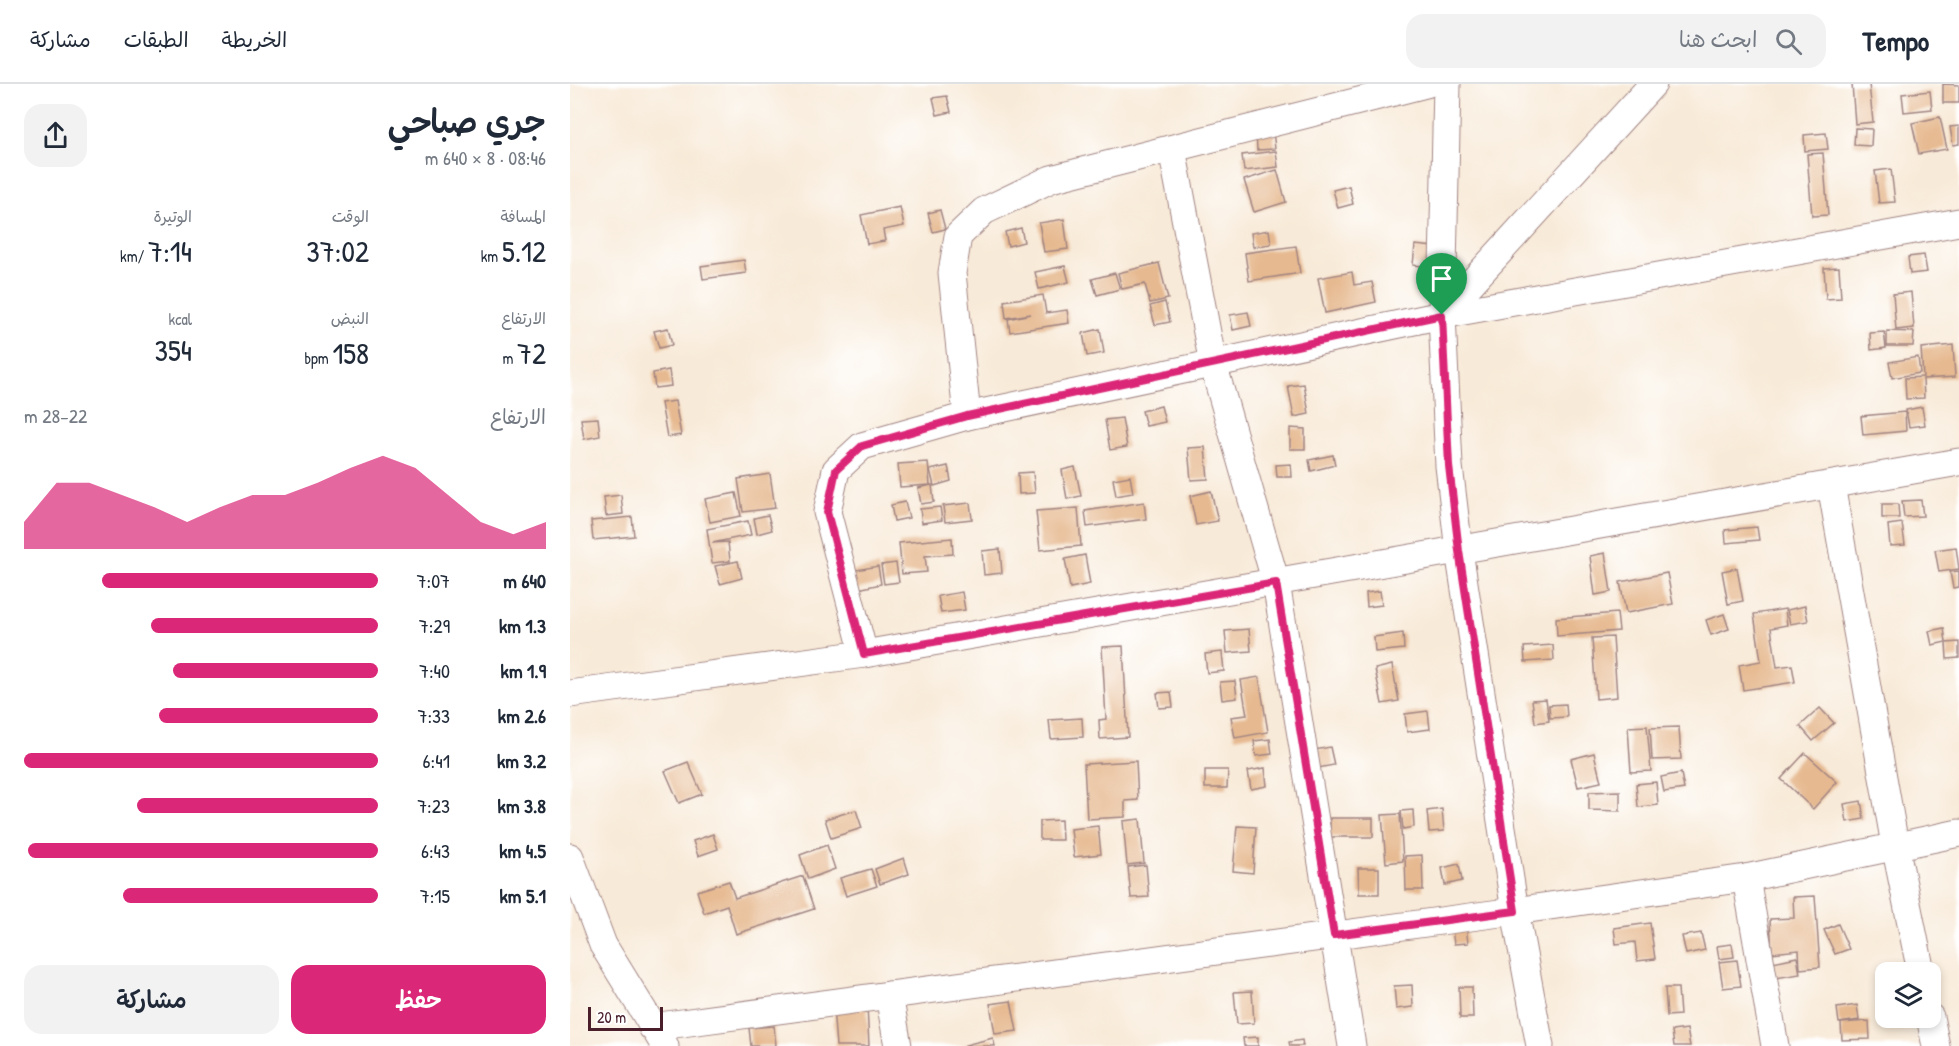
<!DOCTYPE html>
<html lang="ar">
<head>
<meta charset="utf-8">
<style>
  body { margin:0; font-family:"Patrick Hand","Playpen Sans Arabic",sans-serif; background:#f2f2f3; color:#1f2937; direction:rtl; height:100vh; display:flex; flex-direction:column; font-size:22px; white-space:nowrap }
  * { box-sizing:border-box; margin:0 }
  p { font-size:20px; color:#747a83 }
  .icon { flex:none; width:33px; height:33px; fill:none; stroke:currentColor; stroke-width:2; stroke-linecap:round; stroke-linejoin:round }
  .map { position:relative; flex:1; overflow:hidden; direction:ltr }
  .details { display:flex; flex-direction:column; background:#fff; width:570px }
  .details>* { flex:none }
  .fabs { position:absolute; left:1305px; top:878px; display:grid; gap:12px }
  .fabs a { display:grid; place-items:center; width:66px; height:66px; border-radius:12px; background:#fff; box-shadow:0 3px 9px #0003; font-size:30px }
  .scale { position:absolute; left:18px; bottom:15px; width:75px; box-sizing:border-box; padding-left:6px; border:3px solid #4a1f2b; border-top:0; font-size:16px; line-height:21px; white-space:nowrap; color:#4a1f2b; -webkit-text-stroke:4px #fff; paint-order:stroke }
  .pin { position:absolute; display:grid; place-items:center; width:51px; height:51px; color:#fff; margin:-62px -26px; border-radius:50% 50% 50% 0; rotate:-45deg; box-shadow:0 0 6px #0007 }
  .pin .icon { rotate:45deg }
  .round { display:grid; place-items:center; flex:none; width:63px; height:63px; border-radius:18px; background:#f2f2f3 }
  .overview { display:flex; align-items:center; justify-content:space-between; height:102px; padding:0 24px }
  h1 { font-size:33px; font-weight:600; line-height:45px }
  .figures { display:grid; grid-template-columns:repeat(3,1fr); gap:9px; height:102px; padding:6px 24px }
  .figures div { display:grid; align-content:center }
  .figures b { font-size:30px; font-weight:600 }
  .figures small { font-size:16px; font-weight:400 }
  .figures p { font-size:16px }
  .chart { height:168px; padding:12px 24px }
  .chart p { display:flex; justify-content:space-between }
  .chart svg { width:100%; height:108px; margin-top:6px; fill:#db2777; opacity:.7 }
  .cta { display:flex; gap:12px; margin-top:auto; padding:12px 24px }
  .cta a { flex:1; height:69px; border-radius:18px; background:#db2777; color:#fff; font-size:24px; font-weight:600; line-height:69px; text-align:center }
  .cta a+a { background:#f2f2f3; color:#1f2937 }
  ul { padding:0 24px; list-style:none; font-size:20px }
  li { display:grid; grid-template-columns:96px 72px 1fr; align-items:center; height:45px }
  li i { height:15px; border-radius:8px; background:#db2777 }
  header { display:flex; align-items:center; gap:36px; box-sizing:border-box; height:84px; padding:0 30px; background:#fff; border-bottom:2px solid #e0e1e3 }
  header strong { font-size:28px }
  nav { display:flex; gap:33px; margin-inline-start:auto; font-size:21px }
  .search { width:420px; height:54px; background:#f2f2f3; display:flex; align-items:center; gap:15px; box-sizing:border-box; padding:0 21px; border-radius:18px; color:#747a83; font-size:22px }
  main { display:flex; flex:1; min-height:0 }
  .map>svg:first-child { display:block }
</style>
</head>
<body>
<header>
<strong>Tempo</strong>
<div class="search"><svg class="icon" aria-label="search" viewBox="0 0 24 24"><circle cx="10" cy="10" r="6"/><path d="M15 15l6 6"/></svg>ابحث هنا</div>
<nav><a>الخريطة</a><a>الطبقات</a><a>مشاركة</a></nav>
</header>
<main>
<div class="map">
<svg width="1389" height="962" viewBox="0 0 1389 962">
  <rect width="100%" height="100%" fill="#fff"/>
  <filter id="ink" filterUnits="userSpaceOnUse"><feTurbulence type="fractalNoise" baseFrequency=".0167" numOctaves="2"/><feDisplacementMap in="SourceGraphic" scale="12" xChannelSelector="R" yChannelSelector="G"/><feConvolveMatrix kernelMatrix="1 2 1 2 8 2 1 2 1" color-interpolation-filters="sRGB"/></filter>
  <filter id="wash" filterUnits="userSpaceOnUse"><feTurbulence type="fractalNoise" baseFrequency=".008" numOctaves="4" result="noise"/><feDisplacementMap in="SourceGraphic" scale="24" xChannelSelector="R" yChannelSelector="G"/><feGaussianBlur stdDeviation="1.35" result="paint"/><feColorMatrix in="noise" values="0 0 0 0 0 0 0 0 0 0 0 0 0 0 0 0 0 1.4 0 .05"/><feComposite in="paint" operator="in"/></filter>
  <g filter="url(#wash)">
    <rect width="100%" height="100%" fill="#f8ead8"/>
    <g id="blocks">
      <g fill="#e6b990">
        <polygon points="1282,0 1299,0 1303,38 1285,40"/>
        <polygon points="1373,0 1389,1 1389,19 1373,19"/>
        <polygon points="1360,7 1362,25 1334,28 1332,10"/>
        <polygon points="377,12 381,28 367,31 363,14"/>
        <polygon points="1370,33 1377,65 1349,70 1342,39"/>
        <polygon points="1389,42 1389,60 1383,61 1380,43"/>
        <polygon points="1285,44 1302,45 1301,62 1284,61"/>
        <polygon points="703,46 705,65 687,66 686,48"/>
        <polygon points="1256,49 1258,65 1235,67 1234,51"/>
        <polygon points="706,67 708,83 674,87 672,71"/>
        <polygon points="1253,69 1258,131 1242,132 1237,70"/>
        <polygon points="1321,85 1325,118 1309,119 1305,87"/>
        <polygon points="707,86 716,118 684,128 674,96"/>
        <polygon points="779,102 783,120 768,124 763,106"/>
        <polygon points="330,123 334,142 313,146 315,157 297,160 291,131"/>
        <polygon points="370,126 375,145 363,148 358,129"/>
        <polygon points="494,135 498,165 474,168 469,139"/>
        <polygon points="451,144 454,158 438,162 435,148"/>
        <polygon points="699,146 701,160 683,163 681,149"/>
        <polygon points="845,161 864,163 862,183 843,181"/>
        <polygon points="726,162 730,189 679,197 675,169"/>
        <polygon points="1354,171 1357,188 1340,190 1338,173"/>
        <polygon points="174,176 176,189 133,195 131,182"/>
        <polygon points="589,179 598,215 580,219 575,200 552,205 548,189"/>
        <polygon points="495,182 499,198 469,205 465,188"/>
        <polygon points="1269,183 1271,214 1256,215 1254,184"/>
        <polygon points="782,188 784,201 802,198 806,218 755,229 748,194"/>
        <polygon points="545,189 550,205 527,211 522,195"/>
        <polygon points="1341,208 1344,244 1326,246 1323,210"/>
        <polygon points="473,211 476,229 497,226 499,239 440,248 438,235 461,230 436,234 434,217"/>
        <polygon points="595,218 600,238 585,241 580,222"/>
        <polygon points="678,228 681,242 663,246 660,231"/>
        <polygon points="98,244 102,261 89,264 84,247"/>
        <polygon points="530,245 534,269 517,272 513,249"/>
        <polygon points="1317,247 1344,248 1343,262 1317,262"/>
        <polygon points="1314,248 1316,264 1301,266 1300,249"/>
        <polygon points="1383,261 1385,293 1353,295 1354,314 1336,315 1335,294 1353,293 1351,264"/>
        <polygon points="1348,273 1350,289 1322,294 1319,278"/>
        <polygon points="99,286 101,302 85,304 83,289"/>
        <polygon points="734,300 739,330 724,333 718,302"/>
        <polygon points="105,317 111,351 97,353 91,319"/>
        <polygon points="591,322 595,338 576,342 572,327"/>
        <polygon points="1352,323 1355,341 1339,343 1336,326"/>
        <polygon points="1335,328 1336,347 1293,351 1291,332"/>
        <polygon points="28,334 30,352 14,355 11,335"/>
        <polygon points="552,334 557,363 540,366 535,336"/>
        <polygon points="720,344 735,345 735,365 720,365"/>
        <polygon points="635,363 638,395 621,396 618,364"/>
        <polygon points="763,371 765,381 741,387 739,376"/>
        <polygon points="358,378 360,401 330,403 328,380"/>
        <polygon points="721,380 722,393 707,393 706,381"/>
        <polygon points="378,382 381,397 364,402 360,386"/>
        <polygon points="505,383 511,412 497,415 492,386"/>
        <polygon points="463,388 465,409 449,410 448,389"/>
        <polygon points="200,390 205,424 173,428 168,395"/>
        <polygon points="560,392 563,409 546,412 543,395"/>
        <polygon points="362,401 364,418 351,420 348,404"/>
        <polygon points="641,407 648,437 626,441 620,412"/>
        <polygon points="166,409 171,432 140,438 135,415"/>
        <polygon points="51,411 53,430 36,432 34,413"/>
        <polygon points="1351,416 1353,432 1334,433 1332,417"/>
        <polygon points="335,418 339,434 324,437 321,421"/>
        <polygon points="574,418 576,435 517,443 515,427"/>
        <polygon points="400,419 402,435 375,438 373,422"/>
        <polygon points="1312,420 1328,420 1329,434 1312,434"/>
        <polygon points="370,423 372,436 352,439 350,425"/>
        <polygon points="508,424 511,462 470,466 466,427"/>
        <polygon points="198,431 202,446 187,450 184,434"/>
        <polygon points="62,433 64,452 23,456 21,437"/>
        <polygon points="178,437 181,451 142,459 158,458 160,477 142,479 137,445"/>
        <polygon points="1332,439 1335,461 1320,462 1318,441"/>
        <polygon points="1187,443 1189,456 1156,459 1155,446"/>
        <polygon points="382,454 383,470 355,472 357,488 332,490 329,459"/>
        <polygon points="1386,463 1389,485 1369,488 1365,466"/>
        <polygon points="430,465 432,489 414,491 412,467"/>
        <polygon points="1035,469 1041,508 1025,511 1020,472"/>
        <polygon points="515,471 520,500 500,504 495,475"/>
        <polygon points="168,477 172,494 150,500 145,482"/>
        <polygon points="326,479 329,498 314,500 311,481"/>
        <polygon points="308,482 311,500 279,507 275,488"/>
        <polygon points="1167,484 1173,517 1158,520 1152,487"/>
        <polygon points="1389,487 1389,503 1383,504 1380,488"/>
        <polygon points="1097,489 1103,520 1056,529 1050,498"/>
        <polygon points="810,507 812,521 797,523 796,509"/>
        <polygon points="392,508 395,526 371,529 368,512"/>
        <polygon points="1235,522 1238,537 1220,540 1217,526"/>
        <polygon points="1215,525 1217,541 1201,544 1207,583 1222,581 1225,598 1173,606 1169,581 1191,577 1184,530"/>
        <polygon points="1047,529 1049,547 987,552 986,534"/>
        <polygon points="1154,530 1159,545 1141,551 1136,536"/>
        <polygon points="1374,544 1376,558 1362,561 1359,547"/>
        <polygon points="679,545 681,567 657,569 655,547"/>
        <polygon points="833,549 834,565 805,568 804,553"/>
        <polygon points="1043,553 1047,613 1026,615 1022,554"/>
        <polygon points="1389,558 1389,574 1377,575 1376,559"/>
        <polygon points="983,561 984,576 955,578 954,563"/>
        <polygon points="553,562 558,653 530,655 529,636 536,635 532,563"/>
        <polygon points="652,568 654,587 637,589 635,570"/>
        <polygon points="822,581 829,617 812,620 805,585"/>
        <polygon points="689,593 698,648 665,654 661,633 677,631 671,596"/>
        <polygon points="665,597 667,614 652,616 650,598"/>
        <polygon points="601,608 603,623 589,624 587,609"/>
        <polygon points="976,615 979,637 965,639 962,616"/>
        <polygon points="996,620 997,633 980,634 979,621"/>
        <polygon points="1250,624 1264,639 1243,657 1230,642"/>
        <polygon points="858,627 860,645 837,648 835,630"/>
        <polygon points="512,634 513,653 481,655 479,636"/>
        <polygon points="1077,642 1081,687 1061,688 1058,643"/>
        <polygon points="1109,643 1111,675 1082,676 1080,644"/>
        <polygon points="700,655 702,670 686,672 684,657"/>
        <polygon points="760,663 764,681 743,685 739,667"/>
        <polygon points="1024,669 1031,698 1008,703 1001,675"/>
        <polygon points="1235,669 1267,698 1243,725 1211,695"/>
        <polygon points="566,677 568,716 555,717 555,733 517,735 514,680"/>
        <polygon points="118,678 132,710 109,719 95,687"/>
        <polygon points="695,684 697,702 681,705 678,687"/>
        <polygon points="635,686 658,686 657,704 635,704"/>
        <polygon points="1111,689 1114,705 1094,708 1091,693"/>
        <polygon points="1086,698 1088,721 1068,723 1066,700"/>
        <polygon points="1050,707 1050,727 1019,726 1019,708"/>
        <polygon points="1291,717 1294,735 1277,738 1274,720"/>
        <polygon points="872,725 874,747 859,748 857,727"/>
        <polygon points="286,726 292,744 261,754 255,735"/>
        <polygon points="843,726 844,743 833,745 831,727"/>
        <polygon points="830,730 833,777 816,779 812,731"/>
        <rect x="760" y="734" width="43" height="19"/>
        <polygon points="570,735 574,779 557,781 553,737"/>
        <polygon points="491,736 492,756 470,756 470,737"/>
        <polygon points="528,742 531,770 504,773 501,745"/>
        <polygon points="667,742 686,743 683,789 663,787"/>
        <polygon points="143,750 148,765 128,772 123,757"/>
        <polygon points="257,761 265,785 238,795 230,771"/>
        <polygon points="852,771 853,806 836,806 835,772"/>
        <polygon points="334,774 339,790 310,800 305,785"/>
        <polygon points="889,780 892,797 875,801 872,784"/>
        <polygon points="576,781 579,813 561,814 558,783"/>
        <polygon points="788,784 809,784 809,810 789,810"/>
        <polygon points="301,785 307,802 276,812 270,794"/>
        <polygon points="233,792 244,825 166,850 157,821 134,829 127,807 159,797 165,814"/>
        <polygon points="1245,812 1250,883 1230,885 1229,866 1202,869 1200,835 1224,834 1223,813"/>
        <polygon points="1080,839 1085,875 1067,877 1065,858 1046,860 1044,844"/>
        <polygon points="1268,840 1279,865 1265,870 1254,846"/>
        <polygon points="896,843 898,859 884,860 882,845"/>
        <polygon points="1131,849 1135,866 1116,870 1112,852"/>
        <polygon points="1162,860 1164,873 1149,875 1147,862"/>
        <polygon points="1227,873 1230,890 1206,894 1203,878"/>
        <polygon points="1167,876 1171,902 1153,904 1149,878"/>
        <polygon points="842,901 843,923 826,925 824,902"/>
        <polygon points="889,903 902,903 903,934 890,934"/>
        <polygon points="1095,904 1108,904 1110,931 1097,932"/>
        <polygon points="682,907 684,939 667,940 664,908"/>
        <polygon points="441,917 447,947 425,950 420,920"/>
        <polygon points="297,921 299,962 266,962 263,923"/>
        <polygon points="1287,921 1289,936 1269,939 1267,924"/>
        <polygon points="1299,937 1300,955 1272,956 1271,939"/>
        <polygon points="204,942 206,962 181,962 179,944"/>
        <polygon points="1117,945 1120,962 1104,962 1102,947"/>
        <polygon points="688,953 688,962 674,962 673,954"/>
        <polygon points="423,954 425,962 395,962 395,961"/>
        <polygon points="732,956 733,962 720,962 719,958"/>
      </g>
    </g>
  </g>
  <g filter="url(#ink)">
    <use href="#blocks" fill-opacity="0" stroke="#a18482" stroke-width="1.5"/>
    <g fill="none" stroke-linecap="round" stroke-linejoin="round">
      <g stroke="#a18482" stroke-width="29">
        <g id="minor">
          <polyline points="602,65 643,280 706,499 782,962"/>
          <polyline points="872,231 877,0"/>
          <polyline points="397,332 382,189 388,152 414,127 481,95 856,0"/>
          <polyline points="1261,401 1325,761 1351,888"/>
          <polyline points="294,570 257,428 266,386 292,362 397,332 872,231 1389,138"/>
          <polyline points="0,610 294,570 1389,378"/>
          <polyline points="0,773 33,861 95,962"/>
          <polyline points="1176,794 1205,962"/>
          <polyline points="319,911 328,962"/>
          <polyline points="1360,933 1366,962"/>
          <polyline points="82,943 945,827 1176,794 1389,749"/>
          <polyline points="970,962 945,827 889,467 879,382 872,231 1083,0"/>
        </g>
      </g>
      <use href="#minor" stroke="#fff" stroke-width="27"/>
    </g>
  </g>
  <g fill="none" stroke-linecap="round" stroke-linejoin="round" filter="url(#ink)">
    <g stroke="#fff" stroke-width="12">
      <polygon id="route" points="872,231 879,382 889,467 945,827 764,851 706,499 294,570 257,428 266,386 292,362 397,332"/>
    </g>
    <use href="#route" stroke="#db2777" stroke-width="8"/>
  </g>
</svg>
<div class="fabs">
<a><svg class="icon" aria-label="layers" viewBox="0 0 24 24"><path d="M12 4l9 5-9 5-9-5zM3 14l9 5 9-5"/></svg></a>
</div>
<div class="scale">20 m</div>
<div class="pin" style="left:872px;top:231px;background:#1e9e55"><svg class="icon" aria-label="arrive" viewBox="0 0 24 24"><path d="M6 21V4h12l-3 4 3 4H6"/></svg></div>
</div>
<section class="details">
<div class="overview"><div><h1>جري صباحي</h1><p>08:46 · 8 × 640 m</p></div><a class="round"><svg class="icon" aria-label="share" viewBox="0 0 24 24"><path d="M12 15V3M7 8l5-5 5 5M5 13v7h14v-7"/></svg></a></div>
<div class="figures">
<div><p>المسافة</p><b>5.12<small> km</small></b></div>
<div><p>الوقت</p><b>37:02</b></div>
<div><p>الوتيرة</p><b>7:14<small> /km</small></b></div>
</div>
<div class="figures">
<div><p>الارتفاع</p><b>72<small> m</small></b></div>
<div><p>النبض</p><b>158<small> bpm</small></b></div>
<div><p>kcal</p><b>354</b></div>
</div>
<div class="chart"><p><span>الارتفاع</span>22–28 m</p>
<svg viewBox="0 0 160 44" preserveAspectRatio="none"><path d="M0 44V33L10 17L20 17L30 22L40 27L50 33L60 27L70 22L80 22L90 17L100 11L110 6L120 11L130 22L140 33L150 38L160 33V44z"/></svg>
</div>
<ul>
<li><b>640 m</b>7:07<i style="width:78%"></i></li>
<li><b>1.3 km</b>7:29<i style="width:64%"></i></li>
<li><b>1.9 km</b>7:40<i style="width:58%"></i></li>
<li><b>2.6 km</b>7:33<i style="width:62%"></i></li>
<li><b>3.2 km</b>6:41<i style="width:100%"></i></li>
<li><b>3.8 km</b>7:23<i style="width:68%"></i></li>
<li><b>4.5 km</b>6:43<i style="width:99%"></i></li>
<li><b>5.1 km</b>7:15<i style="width:72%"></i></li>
</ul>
<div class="cta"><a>حفظ</a><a>مشاركة</a></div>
</section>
</main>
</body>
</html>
